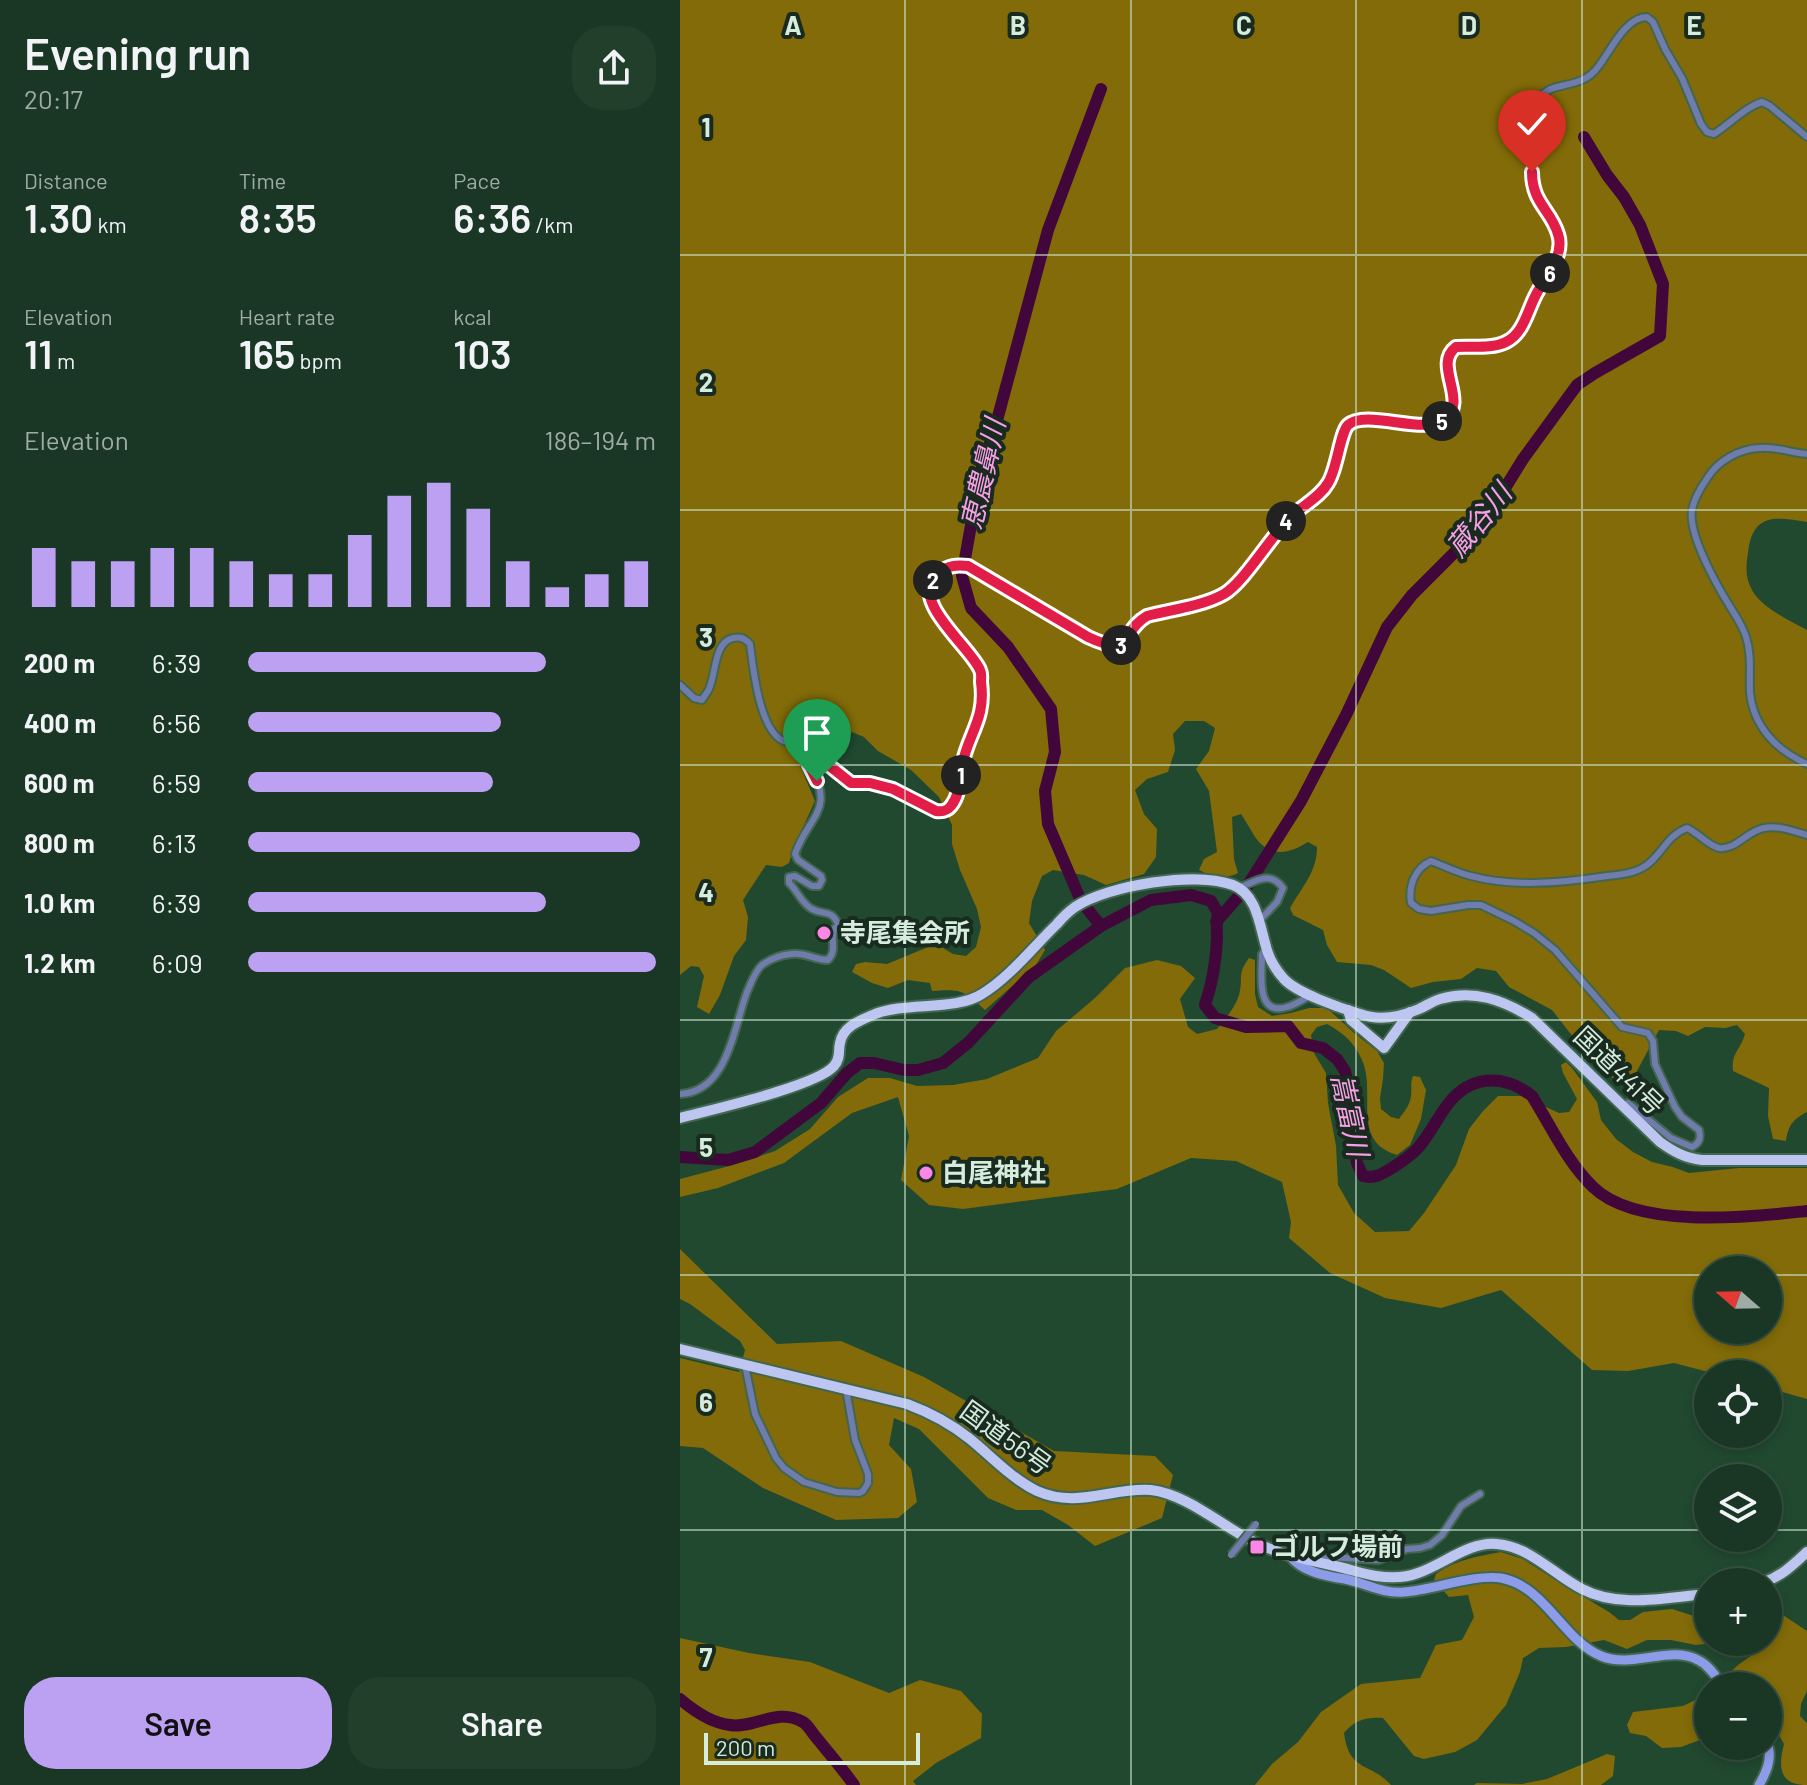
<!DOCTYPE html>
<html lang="en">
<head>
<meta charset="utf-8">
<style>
  body { margin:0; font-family:Barlow,"Noto Sans JP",sans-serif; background:#223f2c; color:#f1f3f6; height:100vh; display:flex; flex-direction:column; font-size:30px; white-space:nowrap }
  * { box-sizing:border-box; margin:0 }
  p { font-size:26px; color:#9faca6 }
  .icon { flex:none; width:44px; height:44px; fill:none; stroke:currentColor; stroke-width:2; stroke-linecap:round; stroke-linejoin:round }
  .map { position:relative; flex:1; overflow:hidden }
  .drawer { display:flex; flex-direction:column; background:#193724; width:680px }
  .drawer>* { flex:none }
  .needle { width:52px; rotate:290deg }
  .tools { position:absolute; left:1014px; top:1256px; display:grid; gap:16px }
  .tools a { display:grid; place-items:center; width:88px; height:88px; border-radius:50%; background:#193724; box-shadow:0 4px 12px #0003,0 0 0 2px #375141; font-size:40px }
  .scale { position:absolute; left:24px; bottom:20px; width:216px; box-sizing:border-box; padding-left:8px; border:4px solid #d6ecdc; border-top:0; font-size:22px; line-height:28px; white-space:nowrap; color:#d6ecdc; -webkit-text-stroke:6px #192b1f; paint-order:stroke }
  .pin { position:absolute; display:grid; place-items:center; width:68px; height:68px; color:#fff; margin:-82px -34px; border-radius:50% 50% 50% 0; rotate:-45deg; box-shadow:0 0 8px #0007 }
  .pin .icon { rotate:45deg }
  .km { position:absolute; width:40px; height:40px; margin:-20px; border-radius:50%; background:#222; color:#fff; font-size:22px; line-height:40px; text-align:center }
  .round { display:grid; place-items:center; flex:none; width:84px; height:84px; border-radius:32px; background:#223f2c }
  .headline { display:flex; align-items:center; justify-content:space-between; height:136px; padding:0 24px }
  h1 { font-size:44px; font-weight:600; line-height:60px }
  .stats { display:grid; grid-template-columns:repeat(3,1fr); gap:12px; height:136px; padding:8px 24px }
  .stats div { display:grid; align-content:center }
  .stats b { font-size:40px; font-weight:600 }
  .stats small { font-size:22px; font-weight:400 }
  .stats p { font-size:22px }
  .chart { height:224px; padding:16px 24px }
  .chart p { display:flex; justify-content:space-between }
  .chart svg { width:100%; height:144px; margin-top:8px; stroke:#bca0f2; stroke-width:6 }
  .cta { display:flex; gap:16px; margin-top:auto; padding:16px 24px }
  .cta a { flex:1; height:92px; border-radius:32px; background:#bca0f2; color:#111; font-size:32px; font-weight:600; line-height:92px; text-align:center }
  .cta a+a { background:#223f2c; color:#f1f3f6 }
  ul { padding:0 24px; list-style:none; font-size:26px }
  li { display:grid; grid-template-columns:128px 96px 1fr; align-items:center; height:60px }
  li i { height:20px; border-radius:10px; background:#bca0f2 }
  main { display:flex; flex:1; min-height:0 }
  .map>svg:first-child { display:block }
</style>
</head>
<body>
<main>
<section class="drawer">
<div class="headline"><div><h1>Evening run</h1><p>20:17</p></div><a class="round"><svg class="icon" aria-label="share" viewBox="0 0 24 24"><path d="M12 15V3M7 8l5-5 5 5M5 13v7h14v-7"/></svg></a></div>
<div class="stats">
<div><p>Distance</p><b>1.30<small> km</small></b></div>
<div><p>Time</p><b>8:35</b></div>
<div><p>Pace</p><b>6:36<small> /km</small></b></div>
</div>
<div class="stats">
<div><p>Elevation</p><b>11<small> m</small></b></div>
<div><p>Heart rate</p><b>165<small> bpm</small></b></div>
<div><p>kcal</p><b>103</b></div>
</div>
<div class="chart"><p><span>Elevation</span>186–194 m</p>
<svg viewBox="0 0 160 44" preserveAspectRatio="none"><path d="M5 44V26M15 44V30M25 44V30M35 44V26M45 44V26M55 44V30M65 44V34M75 44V34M85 44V22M95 44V10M105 44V6M115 44V14M125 44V30M135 44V38M145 44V34M155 44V30"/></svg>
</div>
<ul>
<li><b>200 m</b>6:39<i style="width:73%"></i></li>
<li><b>400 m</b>6:56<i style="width:62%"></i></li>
<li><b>600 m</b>6:59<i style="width:60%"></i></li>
<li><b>800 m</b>6:13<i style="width:96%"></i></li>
<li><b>1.0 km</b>6:39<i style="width:73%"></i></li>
<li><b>1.2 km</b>6:09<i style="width:100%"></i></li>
</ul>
<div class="cta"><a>Save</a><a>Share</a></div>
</section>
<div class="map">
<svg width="1127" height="1785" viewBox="0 0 1127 1785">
  <rect width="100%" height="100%" fill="#214930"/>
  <g fill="#826b08" fill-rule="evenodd">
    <path d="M0,0H1127V522C1094,516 1072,514 1068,553C1066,566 1065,578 1072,590C1082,608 1109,620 1127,630V1112C1113,1119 1108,1126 1106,1141L1093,1139L1088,1116L1089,1088L1053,1071C1051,1053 1060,1051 1065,1034L1057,1025L1045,1028L1025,1027L1008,1036L996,1031L979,1030L951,1082L937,1081L915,1065L872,1010L829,987L816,971L797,968L781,979L753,982L731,988L704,970L691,965L657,962L647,945L643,930L613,915L610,908C622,887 637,872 637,847L628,842C609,854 590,858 575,837C570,829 566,821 561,814L552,817L554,859L558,873C545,880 531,876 519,870L524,859L537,852L529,791L516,769L529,751L535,728L524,721H505L493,734L495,750L488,772L467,779L455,790L464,814L477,829L476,857L464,874L426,885L404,875L373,870L362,876L352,901L349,923L365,950L356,965L305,1010C283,990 282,989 252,991L250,983L228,980L208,988L192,983L172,972L176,964L185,962L207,964L248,947L263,948L273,954L286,956L296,947L301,927L297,909L280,870L272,844V825L259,797L231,770L198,751L184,737L167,730L152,731L139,746L127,744L117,758L135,801L114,847L109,863L102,867L86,865L63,900L68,917L66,940L54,956L40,995L29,1014L17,1007L24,976L19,967L11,966L0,975Z"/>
    <path d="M569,958L575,960V994L578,1007L592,1016L611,1013L629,1008H647L673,1032L697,1051L704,1063L703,1079L700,1098L701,1109L711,1117L719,1119C724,1112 730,1105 731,1096C732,1088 730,1084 733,1076L740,1077L746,1090L741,1119L730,1145L717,1155C669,1141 698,1091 681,1058C673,1041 663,1033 647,1024L637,1027L631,1035L634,1053L646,1073L648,1103L656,1146L658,1185L674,1213L695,1232L729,1231L744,1213L776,1165L789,1129L803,1111L818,1096H842L879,1113L889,1112L897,1099L883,1073L881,1065L886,1062L892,1068L917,1102L921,1120L936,1139L953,1152L972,1162L993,1167L1009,1173L1059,1168H1127V1399L1088,1388V1374H1036L994,1363L948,1371L912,1370L821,1290L761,1308L705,1298L650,1273L609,1238L611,1222L602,1182L556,1161L511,1158L437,1189L283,1209L249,1205L221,1180L229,1136L218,1097L172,1113L104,1163L38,1188L0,1197V1179L53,1165L95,1151L130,1129L158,1097L188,1078H210L237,1086L273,1085L307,1079L358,1058L376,1031L415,998L445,968L477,960L501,966L515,978L500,999L508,1027L517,1034L537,1029C545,1019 555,1008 559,995C564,977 556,976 569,958ZM1028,1270H1088V1330H1028Z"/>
    <polygon points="0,1249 97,1344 161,1341 244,1377 374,1451 475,1456 493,1475 482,1518 415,1546 388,1525 362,1510 336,1510 308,1498 239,1429 214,1418 209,1445 231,1469 237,1502 218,1518 156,1520 83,1488 23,1448 0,1446 0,1358 59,1372 65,1350 60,1341 10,1304 0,1299"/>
    <path d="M821,1552L843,1559L874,1579L929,1612L939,1620H950L963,1612L992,1609L1017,1617L1028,1613V1642H1041L1016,1645L991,1640H967L947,1649L924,1640L886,1647L859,1648L843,1658L840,1672L826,1705L797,1740L775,1752L744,1759L734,1756L703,1718C686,1717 675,1720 664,1733C669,1773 691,1762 711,1785H575L592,1764L618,1742L641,1712L681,1684L740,1678L756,1645L782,1640L794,1617L788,1595L769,1597L754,1580L756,1574C775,1560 798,1556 821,1552Z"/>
    <path d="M1088,1605L1127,1631V1691L1121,1704L1120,1716L1127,1723V1785C1099,1785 1098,1767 1104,1744L1092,1723L1088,1721V1686H1036L1058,1665L1075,1653L1080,1646L1078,1642H1088Z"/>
    <polygon points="0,1638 69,1653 130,1662 209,1693 240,1680 281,1691 302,1714 301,1738 256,1763 233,1781 236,1785 0,1785"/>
    <polygon points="1028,1694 1028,1737 1001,1747 982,1748 966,1736 950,1733 947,1725 953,1712 1003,1706"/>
    <polygon points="927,1754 935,1756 933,1776 921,1785 794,1785 797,1783 842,1784 867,1779"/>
  </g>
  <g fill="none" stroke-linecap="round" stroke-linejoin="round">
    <g stroke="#42073a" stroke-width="12">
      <polyline points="421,89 368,230 315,428 300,474 282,576 291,608 328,647 371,709 375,752 365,791 368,824 401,901 421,926"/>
      <polyline points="536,922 566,888 621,801 666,715 707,627 732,595 778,549 814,506 843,459 897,385 915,373 980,336 983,284 960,225 944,197 927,175 904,137"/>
      <path d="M0,1157L48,1160L75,1152L141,1103L167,1073L180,1063H194L224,1070H238L263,1063L289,1042L349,977L421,926L471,900L511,895L531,901L538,913C536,922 537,930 537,939C536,962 532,984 525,1005L535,1018L566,1027L608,1026L621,1043L643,1048L657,1059L665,1071L669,1091L673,1137L677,1163L683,1176C694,1179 702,1174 712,1168C720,1163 730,1156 737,1149C751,1134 759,1113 773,1098C796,1074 827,1076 852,1096C871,1126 887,1162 913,1187C957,1230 1070,1217 1127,1211"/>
      <path d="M0,1699C14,1711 31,1723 50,1725C75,1729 97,1707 123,1722C128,1725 131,1731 135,1736C148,1752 162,1768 174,1785"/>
    </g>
    <g stroke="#42664f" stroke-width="10">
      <g id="minor">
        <path d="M1127,454C1111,453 1095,446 1079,448C1059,449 1038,461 1028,477C1021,487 1014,498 1012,510C1008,534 1036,584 1049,605C1055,615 1063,626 1066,637C1072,655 1069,673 1070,692C1073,726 1096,750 1127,764"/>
        <path d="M0,685L14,698L22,700C23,698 29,690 29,689C36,674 34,642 53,638C61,636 65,639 70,644C73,668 79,725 100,739C105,743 112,742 118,745C122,748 126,756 130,760L129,765C157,810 128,816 115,854L118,860L141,876L142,880L139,886H132L115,876L109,877V883C117,890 122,904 132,909C145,916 151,908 159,926L155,928C149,939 158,950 148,960C135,960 125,952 111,954C102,955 90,959 82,965C75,971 71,983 67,992C54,1026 48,1092 0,1094"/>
        <path d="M130,760L134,758L151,767L171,783H190L213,789L256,811L263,812L270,809L279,792L281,767L288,743L299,721L302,694L300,670L266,626L255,609L249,594L250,585L256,575L267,567L275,564L288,566L408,637C453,658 439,633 467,616C490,610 523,606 544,594C564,582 589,539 608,520C620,506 639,499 648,483C657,470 659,433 668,425C687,409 744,435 764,420C790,401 752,365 776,347C791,346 811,348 825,343C844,334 848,308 857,292C867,275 883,257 879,236C876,223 863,211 857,199C848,179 850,122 858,102C867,78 899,93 918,67C930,52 945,17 967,17L973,22L985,49L1002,78L1021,124L1027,132L1034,134C1050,124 1065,107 1082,102L1090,106L1127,137"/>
        <path d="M559,888C576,881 590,870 603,888L597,902L579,921"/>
        <path d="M585,950L582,954C582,973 575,1017 607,1007C615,1005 623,999 630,996"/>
        <path d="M942,1105L948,1103L991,1138L1012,1147C1020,1143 1021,1138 1019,1130L1002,1117L995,1107L975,1064L973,1041L968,1033L942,1027L875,950L854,933L834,921L801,905H788L751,911L739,909L731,903C728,886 735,868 751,861C764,866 778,873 791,876C832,887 878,883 920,877C933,875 950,875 962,868C981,858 985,836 1007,828C1018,833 1029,846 1039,848C1056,850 1067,831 1084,828C1098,825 1113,831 1127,835"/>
        <polyline points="65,1365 75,1414 96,1458 104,1468 124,1482 157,1492 179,1493 183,1491 188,1483 188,1474 175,1440 166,1389"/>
        <polyline points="638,1562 649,1557 698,1560 727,1549 740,1548 750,1545 762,1535 781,1506 800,1494"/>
      </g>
    </g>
    <g stroke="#42664f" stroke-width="13">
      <g id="secondary">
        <path d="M610,1556C622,1572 646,1576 665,1579C685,1583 703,1594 724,1592C753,1590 793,1574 821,1578C865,1586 883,1640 921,1656C952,1669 990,1645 1018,1660C1029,1665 1036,1677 1043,1686"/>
        <path d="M1079,1785C1086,1773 1092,1760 1088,1746"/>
      </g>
    </g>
    <g stroke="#42664f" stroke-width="14">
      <g id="trunk">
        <polyline points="668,1010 671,1020 704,1048 730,1012"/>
        <path d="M0,1118C30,1110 137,1086 154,1066C161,1058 158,1051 160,1043C163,1026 181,1020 195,1014C226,1002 276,1011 302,994C330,977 353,947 377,924C382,918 388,912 395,907C429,885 515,871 553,885C579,895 580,931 588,953C591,962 597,971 604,979C617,993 660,1008 680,1014C699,1021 720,1017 739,1009C746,1006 753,1001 760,999C794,989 823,1000 852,1018L980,1142C994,1152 1005,1158 1022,1160H1127"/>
        <path d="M0,1349L227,1404C251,1413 270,1423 290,1439C311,1456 332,1479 357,1491C397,1509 432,1487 471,1490C506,1494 542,1526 574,1542C599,1554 627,1560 655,1566C669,1569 683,1574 696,1576C710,1578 725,1578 738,1573C764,1564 790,1541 817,1544C851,1547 874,1575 902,1589C940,1609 987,1597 1028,1594"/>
        <path d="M1084,1582C1102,1576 1114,1564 1127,1552"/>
      </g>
    </g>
    <use href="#minor" stroke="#707cac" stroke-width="6"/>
    <use href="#secondary" stroke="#8c9ce9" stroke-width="9"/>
    <use href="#trunk" stroke="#bcc6f0" stroke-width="10"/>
    <g stroke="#42664f" stroke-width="10" stroke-linecap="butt">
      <polyline id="minor-bridge" points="551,1555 576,1524"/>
    </g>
    <use href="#minor-bridge" stroke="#707cac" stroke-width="6"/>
  </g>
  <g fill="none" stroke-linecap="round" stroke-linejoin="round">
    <g stroke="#fff" stroke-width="16">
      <path id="route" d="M137,781L129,765L130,760L134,758L151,767L171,783H190L213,789L256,811C263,812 267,811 271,806C281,793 279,779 282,765C289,732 306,719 301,682C301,678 302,674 300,670C290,646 226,599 259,573C269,565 276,565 288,566L408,637C455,659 439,632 467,616C490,610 523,606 544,594C564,582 589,539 608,520C620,506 639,499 648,483C657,470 660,433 668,425C686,409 744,435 764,420C790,401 752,365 776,347C792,346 812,349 826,342C845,333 848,307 858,291C867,275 885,254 878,234C871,210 852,203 852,172"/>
    </g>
    <use href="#route" stroke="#e11d48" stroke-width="10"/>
  </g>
  <path fill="none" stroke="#d6ecdc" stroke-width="2" stroke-opacity="0.55" d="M225,0V1785M451,0V1785M676,0V1785M902,0V1785M0,255H1127M0,510H1127M0,765H1127M0,1020H1127M0,1275H1028M1088,1275H1127M0,1530H1028M1088,1530H1127"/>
  <g fill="#fa87e6" stroke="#192b1f" stroke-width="3">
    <circle cx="144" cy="933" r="8"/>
    <circle cx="246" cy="1173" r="8"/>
    <rect x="569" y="1539" width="16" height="16" rx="4"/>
  </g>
  <g text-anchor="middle" stroke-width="8" stroke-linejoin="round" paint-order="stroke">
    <g font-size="26" font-weight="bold" fill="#d6ecdc" stroke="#192b1f" text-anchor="start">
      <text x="160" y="942">寺尾集会所</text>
      <text x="262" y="1182">白尾神社</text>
      <text x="593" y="1556">ゴルフ場前</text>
    </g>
    <g font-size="26" fill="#d6ecdc" stroke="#192b1f">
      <text transform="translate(939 1071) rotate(44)" y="9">国道441号</text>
      <text transform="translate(326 1438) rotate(36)" y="9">国道56号</text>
    </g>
    <g font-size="28" font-style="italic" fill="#f79fe7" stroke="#192b1f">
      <text transform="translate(303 474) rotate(-77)" y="10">恵農鼻川</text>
      <text transform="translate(799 520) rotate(-51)" y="10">蔵谷川</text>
      <text transform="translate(670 1115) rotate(78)" y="10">嵩富川</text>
    </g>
  </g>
  <g font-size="26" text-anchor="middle" font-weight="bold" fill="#d6ecdc" stroke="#192b1f" stroke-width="8" stroke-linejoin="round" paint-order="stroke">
    <text x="113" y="35">A</text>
    <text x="338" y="35">B</text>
    <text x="564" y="35">C</text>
    <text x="789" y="35">D</text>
    <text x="1014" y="35">E</text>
    <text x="26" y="137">1</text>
    <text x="26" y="392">2</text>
    <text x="26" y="647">3</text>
    <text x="26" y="902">4</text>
    <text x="26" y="1157">5</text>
    <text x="26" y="1412">6</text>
    <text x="26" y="1667">7</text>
  </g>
</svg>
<div class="tools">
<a><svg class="needle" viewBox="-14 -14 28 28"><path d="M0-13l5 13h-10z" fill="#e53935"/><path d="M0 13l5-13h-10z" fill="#9faca6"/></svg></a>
<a><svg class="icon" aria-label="locate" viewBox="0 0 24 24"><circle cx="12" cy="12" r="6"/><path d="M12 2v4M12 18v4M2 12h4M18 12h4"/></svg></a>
<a><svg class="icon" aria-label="layers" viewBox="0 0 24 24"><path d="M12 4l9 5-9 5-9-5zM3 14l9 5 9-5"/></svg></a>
<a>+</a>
<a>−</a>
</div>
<div class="scale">200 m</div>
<div class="pin" style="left:137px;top:781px;background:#1e9e55"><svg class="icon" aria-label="arrive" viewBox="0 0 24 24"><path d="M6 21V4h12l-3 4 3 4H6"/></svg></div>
<div class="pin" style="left:852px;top:172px;background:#d93025"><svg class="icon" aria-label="check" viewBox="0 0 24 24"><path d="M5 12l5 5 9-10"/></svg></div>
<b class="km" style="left:281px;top:775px">1</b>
<b class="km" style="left:253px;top:580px">2</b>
<b class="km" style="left:441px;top:645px">3</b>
<b class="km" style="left:606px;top:521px">4</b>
<b class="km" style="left:762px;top:421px">5</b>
<b class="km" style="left:870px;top:273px">6</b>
</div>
</main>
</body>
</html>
